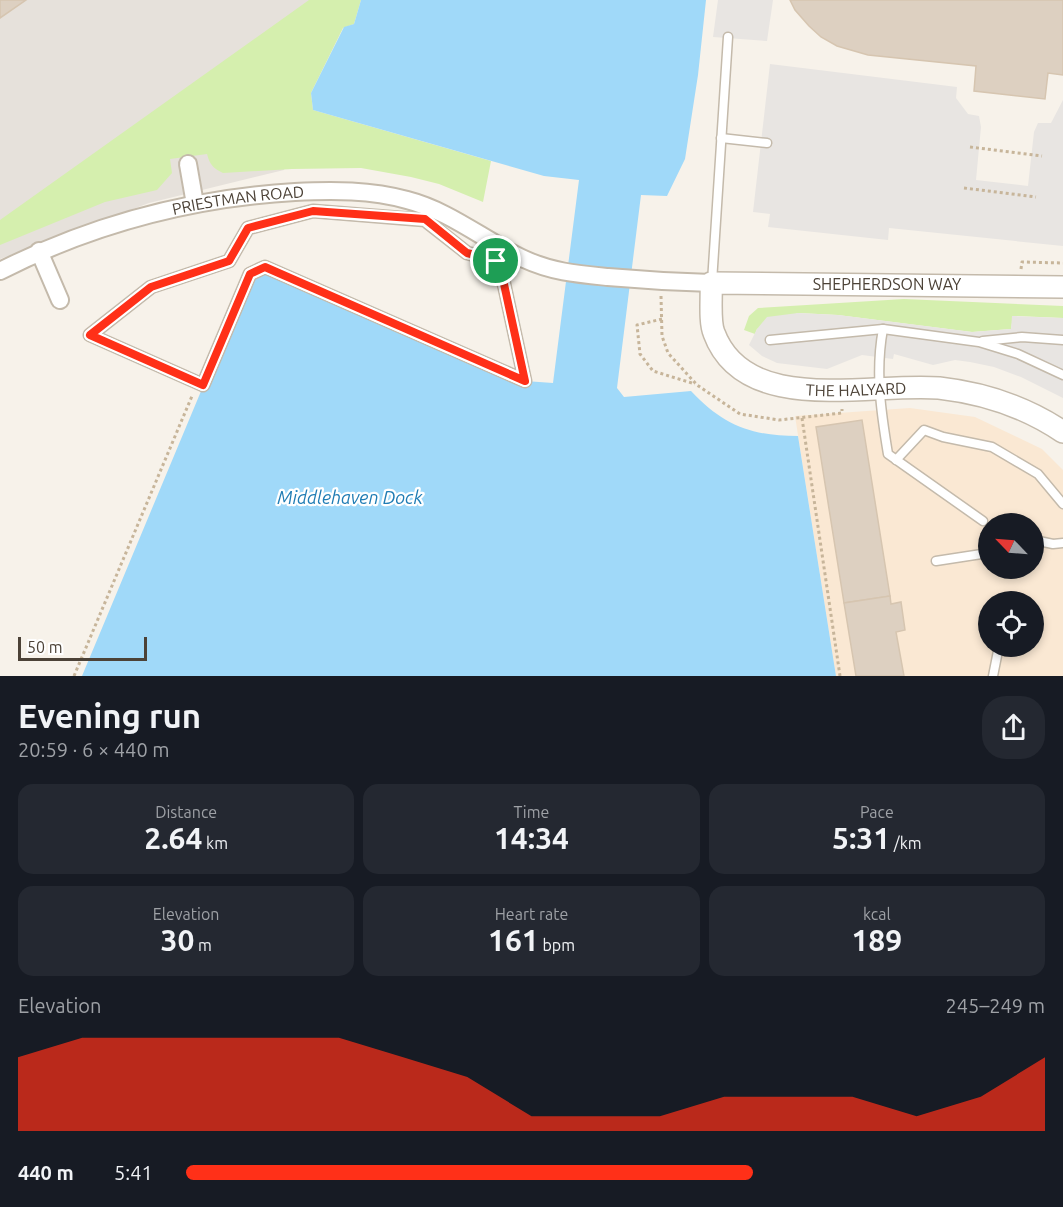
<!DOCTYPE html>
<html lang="en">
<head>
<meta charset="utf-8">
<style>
  body { margin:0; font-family:Ubuntu,sans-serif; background:#242831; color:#f1f3f6; height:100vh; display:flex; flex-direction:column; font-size:22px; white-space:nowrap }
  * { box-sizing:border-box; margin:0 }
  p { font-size:20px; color:#9ea1a6 }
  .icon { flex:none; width:33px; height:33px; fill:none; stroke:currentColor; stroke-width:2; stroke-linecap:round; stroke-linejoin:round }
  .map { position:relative; height:676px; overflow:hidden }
  .drawer { display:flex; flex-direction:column; background:#171b24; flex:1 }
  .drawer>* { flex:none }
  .needle { width:39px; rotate:295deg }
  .fabs { position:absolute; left:978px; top:513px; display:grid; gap:12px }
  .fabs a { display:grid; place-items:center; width:66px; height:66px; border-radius:50%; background:#171b24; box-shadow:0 3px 9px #0003; font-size:30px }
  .scale { position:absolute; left:18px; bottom:15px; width:129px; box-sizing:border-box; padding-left:6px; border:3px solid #4c4237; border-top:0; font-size:16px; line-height:21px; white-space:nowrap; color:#4c4237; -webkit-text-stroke:4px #fff; paint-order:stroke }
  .pin { position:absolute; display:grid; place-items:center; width:51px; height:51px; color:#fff; margin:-26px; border:3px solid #fff; border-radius:50%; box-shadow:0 2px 6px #0007 }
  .round { display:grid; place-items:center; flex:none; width:63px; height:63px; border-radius:24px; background:#242831 }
  .overview { display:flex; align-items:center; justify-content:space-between; height:102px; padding:0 18px }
  h1 { font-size:33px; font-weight:700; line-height:45px }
  .figures { display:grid; grid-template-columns:repeat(3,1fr); gap:9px; height:102px; padding:6px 18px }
  .figures div { display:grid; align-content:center; border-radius:15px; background:#242831; text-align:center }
  .figures b { font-size:30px; font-weight:700 }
  .figures small { font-size:16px; font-weight:400 }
  .figures p { font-size:16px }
  .chart { height:168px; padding:12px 18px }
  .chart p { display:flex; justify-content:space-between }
  .chart svg { width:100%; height:108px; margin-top:6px; fill:#ff3018; opacity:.7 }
  ul { padding:0 18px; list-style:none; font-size:20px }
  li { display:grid; grid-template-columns:96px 72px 1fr; align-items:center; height:45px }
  li i { height:15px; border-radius:8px; background:#ff3018 }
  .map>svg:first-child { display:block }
</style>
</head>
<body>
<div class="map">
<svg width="1063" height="676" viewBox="0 0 1063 676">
  <rect width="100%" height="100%" fill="#f7f2ea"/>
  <path fill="#fae8d3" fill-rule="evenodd" d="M910,408L975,417L1042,449L1063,470V676H836L795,416ZM988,524H1034V568H988ZM988,602H1034V646H988Z"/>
  <polygon fill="#e6e1db" points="0,0 343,0 284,170 149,203 0,259"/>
  <g fill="#d5efae">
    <path d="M309,0H361L354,24L343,28L311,93L313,110L491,161L483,202L439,184L411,177L361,168L292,169L223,173C213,168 210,165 207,154L170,159L172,173L157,190L105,202L0,245V220Z"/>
    <polygon points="904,299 1063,306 1063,318 1013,316 1011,329 972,332 838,315 798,313 757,329 755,334 744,330 749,316 758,308"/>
  </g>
  <g fill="#e8e5e2">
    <polygon points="718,0 773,0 767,41 713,37"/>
    <polygon points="770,64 957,87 956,98 968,114 979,116 981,127 976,180 1028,186 1034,132 1038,123 1051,123 1063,100 1063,246 889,228 888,240 768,227 770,214 753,212"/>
    <polygon points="798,313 838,315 972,332 1011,329 1012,316 1063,318 1063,398 1021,377 994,367 970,362 955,360 933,365 894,354 893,359 862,355 827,369 777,363 762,356 749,345 757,329 767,317"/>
  </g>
  <path fill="#a0d9f9" d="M361,0H706L698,75L685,159L667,196L641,195L617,388L624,397L691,391C723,425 751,436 798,436L836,676H82L250,274L265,267L525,381L553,383L579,180L544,176L313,110L311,93L344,27L354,24Z"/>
  <g fill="#ddd0c1" stroke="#d6c5b0" stroke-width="1.5">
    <polygon points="0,0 26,0 0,18"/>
    <polygon points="790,0 1063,0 1063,75 1048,73 1045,99 974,91 976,66 868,55 837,46 821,37 809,26 795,10"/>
    <polygon points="862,420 890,596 844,603 816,427"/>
    <polygon points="890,596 891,604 901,602 905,630 896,632 904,676 856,676 844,603"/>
  </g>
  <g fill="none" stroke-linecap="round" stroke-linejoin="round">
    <g stroke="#c4baab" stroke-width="11">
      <g id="service">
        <polyline points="721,138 767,143"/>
        <polyline points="712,282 728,37"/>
        <path d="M883,329C875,372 881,412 888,454L983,521"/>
        <polyline points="770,340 883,329 979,342 1018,354 1063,375"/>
        <polyline points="983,341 1022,337 1063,340"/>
        <polyline points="896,460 924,430 943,437 992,447 1038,474 1063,504"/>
        <polyline points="1034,540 1053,544 1063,543"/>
        <polyline points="936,561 988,553"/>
        <polyline points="993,676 999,646"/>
      </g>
    </g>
    <g stroke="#c4baab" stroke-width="15">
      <polygon id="pedestrian" points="313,211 425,220 467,253 499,261 525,381 265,267 250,274 203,385 90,335 151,287 229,261 248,228"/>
    </g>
    <g stroke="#c4baab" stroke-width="20">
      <g id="minor">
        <polyline points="188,164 195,204"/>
        <polyline points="39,251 60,300"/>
        <path id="s1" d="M0,271C93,224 191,198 295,192C333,190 371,190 407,200C450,211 485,241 524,259C552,272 577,274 608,277C642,280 676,282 711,283"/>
      </g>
    </g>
    <g stroke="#c4baab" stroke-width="24">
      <g id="tertiary">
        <path id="s2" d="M1063,287L711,283C712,296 709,321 714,333C745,417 871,382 939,388C983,393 1026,407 1063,432"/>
      </g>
    </g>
    <g stroke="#c7b59a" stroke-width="3" stroke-dasharray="3 3" stroke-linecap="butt">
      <polyline points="970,147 1042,156"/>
      <polyline points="964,188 1036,197"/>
      <polyline points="1021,269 1022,262 1063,263"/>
      <polyline points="661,296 662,336 668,353 697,385 740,414 779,420 842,413 842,409"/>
      <polyline points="662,319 637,325 640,354 653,371 695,384"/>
      <polyline points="802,418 840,676"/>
      <polyline points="74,676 192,396"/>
    </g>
    <use href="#service" stroke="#fff" stroke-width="8"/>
    <use href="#pedestrian" stroke="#fff" stroke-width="12"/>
    <use href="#minor" stroke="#fff" stroke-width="16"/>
    <use href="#tertiary" stroke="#fff" stroke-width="21"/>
  </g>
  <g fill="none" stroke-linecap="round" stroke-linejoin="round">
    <g stroke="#fff" stroke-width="12">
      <polygon id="route" points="313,211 425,219 467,253 499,261 525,381 265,267 250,274 203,385 90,335 151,287 229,261 248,228"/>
    </g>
    <use href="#route" stroke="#ff3018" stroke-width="8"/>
  </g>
  <g text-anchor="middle" stroke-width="4.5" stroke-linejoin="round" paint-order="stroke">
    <g font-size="16" fill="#4c4237" stroke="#fff">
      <text dy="6" stroke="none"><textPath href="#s1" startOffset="250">PRIESTMAN ROAD</textPath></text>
      <text x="887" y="290">SHEPHERDSON WAY</text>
      <text dy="6" stroke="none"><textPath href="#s2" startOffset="567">THE HALYARD</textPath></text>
    </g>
    <g font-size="18" font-style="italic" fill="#1f7cb4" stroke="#fff">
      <text x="350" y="504">Middlehaven Dock</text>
    </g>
  </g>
</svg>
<div class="fabs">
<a><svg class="needle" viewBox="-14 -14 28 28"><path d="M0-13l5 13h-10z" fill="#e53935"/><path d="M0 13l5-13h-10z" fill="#9ea1a6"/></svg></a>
<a><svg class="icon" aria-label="locate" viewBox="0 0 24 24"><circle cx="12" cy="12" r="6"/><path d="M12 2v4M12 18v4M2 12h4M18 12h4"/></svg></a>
</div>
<div class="scale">50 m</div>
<div class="pin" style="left:496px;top:261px;background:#1e9e55"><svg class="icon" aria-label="arrive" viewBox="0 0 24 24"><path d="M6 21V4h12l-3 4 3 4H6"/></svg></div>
</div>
<section class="drawer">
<div class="overview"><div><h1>Evening run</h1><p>20:59 · 6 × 440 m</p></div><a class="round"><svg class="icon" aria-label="share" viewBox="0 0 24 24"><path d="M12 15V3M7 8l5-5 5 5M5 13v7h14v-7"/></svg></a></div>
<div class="figures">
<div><p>Distance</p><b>2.64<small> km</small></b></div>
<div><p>Time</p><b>14:34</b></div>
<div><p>Pace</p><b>5:31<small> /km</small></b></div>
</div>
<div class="figures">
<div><p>Elevation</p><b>30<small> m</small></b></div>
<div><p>Heart rate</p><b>161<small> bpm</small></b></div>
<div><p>kcal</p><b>189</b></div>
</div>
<div class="chart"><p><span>Elevation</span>245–249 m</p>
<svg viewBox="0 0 160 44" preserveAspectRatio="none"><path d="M0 44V14L10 6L20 6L30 6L40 6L50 6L60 14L70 22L80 38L90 38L100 38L110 30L120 30L130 30L140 38L150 30L160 14V44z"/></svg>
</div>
<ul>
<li><b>440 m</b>5:41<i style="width:66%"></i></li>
</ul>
</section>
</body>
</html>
